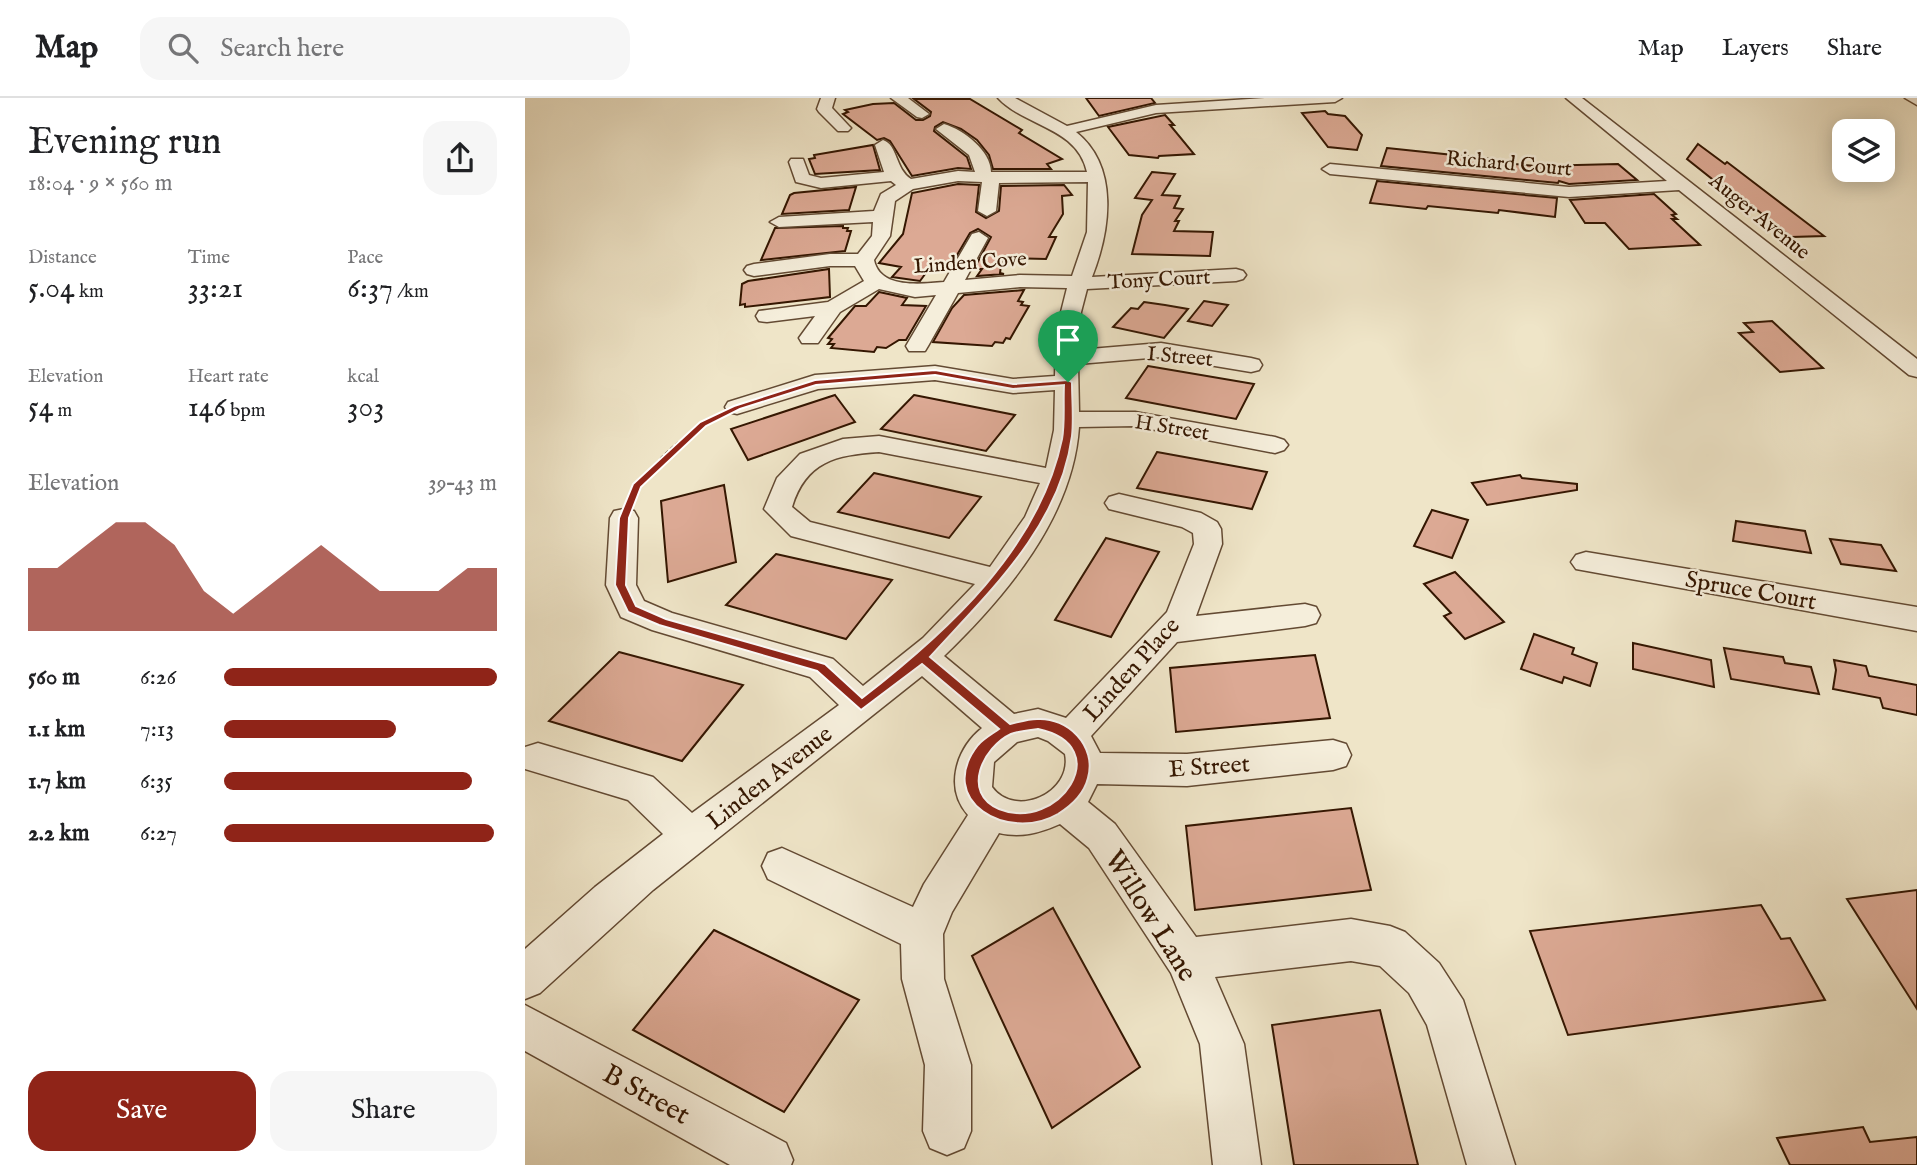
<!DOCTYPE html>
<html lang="en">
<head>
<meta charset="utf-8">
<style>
  body { margin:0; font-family:"IM FELL English",serif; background:#f6f6f6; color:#202124; height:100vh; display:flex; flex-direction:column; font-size:26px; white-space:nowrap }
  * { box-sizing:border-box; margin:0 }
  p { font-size:23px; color:#757577 }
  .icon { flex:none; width:38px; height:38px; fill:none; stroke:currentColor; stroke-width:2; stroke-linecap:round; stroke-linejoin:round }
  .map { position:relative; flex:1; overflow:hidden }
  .side { display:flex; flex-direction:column; background:#fff; width:525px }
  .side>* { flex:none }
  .fabs { position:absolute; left:1307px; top:21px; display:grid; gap:14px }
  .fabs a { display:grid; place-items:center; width:63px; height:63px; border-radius:14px; background:#fff; box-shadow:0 4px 18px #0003; font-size:35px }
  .pin { position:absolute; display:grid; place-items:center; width:60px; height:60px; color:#fff; margin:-72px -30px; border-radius:50% 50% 50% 0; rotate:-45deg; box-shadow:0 0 7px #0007 }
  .pin .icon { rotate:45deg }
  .round { display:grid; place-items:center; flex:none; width:74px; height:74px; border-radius:21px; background:#f6f6f6 }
  .summary { display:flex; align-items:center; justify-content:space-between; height:119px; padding:0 28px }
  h1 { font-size:38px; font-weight:600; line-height:52px }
  .figures { display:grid; grid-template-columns:repeat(3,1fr); gap:10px; height:119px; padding:7px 28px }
  .figures div { display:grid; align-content:center }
  .figures b { font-size:30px; font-weight:600 }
  .figures small { font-size:19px; font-weight:400 }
  .figures p { font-size:19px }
  .chart { height:196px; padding:14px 28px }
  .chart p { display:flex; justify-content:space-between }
  .chart svg { width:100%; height:126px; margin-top:7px; fill:#8f2418; opacity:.7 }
  .action { display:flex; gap:14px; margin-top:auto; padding:14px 28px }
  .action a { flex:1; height:80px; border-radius:21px; background:#8f2418; color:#fff; font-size:28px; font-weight:600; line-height:80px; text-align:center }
  .action a+a { background:#f6f6f6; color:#202124 }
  ul { padding:0 28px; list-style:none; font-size:23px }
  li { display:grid; grid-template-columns:112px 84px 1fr; align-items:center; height:52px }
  li i { height:18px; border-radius:9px; background:#8f2418 }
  header { display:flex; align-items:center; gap:42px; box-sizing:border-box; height:98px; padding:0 35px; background:#fff; border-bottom:2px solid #e0e0e0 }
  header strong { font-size:33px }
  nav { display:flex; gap:38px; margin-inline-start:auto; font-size:24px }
  .search { width:490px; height:63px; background:#f6f6f6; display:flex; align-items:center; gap:18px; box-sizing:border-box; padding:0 24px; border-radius:21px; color:#757577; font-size:26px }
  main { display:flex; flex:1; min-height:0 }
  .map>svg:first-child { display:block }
</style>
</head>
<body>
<header>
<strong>Map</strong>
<div class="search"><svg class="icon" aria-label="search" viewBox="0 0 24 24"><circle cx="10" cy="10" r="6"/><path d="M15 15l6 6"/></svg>Search here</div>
<nav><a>Map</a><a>Layers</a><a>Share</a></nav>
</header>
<main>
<section class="side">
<div class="summary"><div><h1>Evening run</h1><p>18:04 · 9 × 560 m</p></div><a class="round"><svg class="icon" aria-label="share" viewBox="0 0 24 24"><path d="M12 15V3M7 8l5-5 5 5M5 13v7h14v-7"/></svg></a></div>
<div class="figures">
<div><p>Distance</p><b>5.04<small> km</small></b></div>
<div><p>Time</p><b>33:21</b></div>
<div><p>Pace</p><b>6:37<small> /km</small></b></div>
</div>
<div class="figures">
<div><p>Elevation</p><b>54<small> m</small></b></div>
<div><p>Heart rate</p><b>146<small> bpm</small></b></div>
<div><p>kcal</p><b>303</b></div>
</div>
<div class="chart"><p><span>Elevation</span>39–43 m</p>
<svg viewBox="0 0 160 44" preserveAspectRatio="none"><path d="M0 44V22L10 22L20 14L30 6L40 6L50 14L60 30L70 38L80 30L90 22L100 14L110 22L120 30L130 30L140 30L150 22L160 22V44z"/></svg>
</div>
<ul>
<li><b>560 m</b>6:26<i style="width:100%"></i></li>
<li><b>1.1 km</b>7:13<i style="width:63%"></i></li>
<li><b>1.7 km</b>6:35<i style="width:91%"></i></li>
<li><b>2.2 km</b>6:27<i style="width:99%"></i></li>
</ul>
<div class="action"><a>Save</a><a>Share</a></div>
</section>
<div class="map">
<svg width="1392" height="1067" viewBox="0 0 1392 1067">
  <rect width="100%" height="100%" fill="#efe5c8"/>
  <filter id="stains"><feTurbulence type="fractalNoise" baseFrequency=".00286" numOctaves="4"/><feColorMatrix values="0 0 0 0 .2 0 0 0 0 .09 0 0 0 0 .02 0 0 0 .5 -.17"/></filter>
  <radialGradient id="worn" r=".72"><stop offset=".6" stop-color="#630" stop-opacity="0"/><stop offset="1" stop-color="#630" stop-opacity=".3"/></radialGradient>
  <g fill="#dca994" stroke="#341601" stroke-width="2">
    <polygon points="561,0 626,0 630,5 574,18"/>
    <polygon points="389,1 445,1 497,32 494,35 537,61 522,66 526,71 468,71 464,57 452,42 436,31 418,24 410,29 409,33 442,59 446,71 433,70 387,78 365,43 359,40 352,42 318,16 323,14 320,12 348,6 369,5 391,22 398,22 405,18 406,14"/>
    <polygon points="800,13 803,16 820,18 837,37 832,52 803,49 777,15"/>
    <polygon points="640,17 649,27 645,27 669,56 634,58 633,60 604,57 583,29"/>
    <polygon points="1173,46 1200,66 1202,64 1299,138 1266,139 1212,96 1206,96 1162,61"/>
    <polygon points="348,47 355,72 290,76 284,61 290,60 289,57"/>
    <polygon points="862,50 966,61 966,64 1011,68 1093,66 1112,82 1044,86 1034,83 1033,85 856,68"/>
    <polygon points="627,74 650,76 637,97 655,98 649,110 658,111 650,123 654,123 649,133 688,134 685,158 607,156 617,117 627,102 610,100"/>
    <polygon points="852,83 1032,100 1030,119 974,112 973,115 903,108 901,111 845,105"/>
    <polygon points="433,86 454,87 451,114 461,120 474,113 476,88 539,87 547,97 537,98 538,116 524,139 531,139 521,161 477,160 475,175 479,176 452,178 457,171 449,171 466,139 453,131 445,135 425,169 406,168 395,183 367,179 376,169 354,165 378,136 387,95"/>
    <polygon points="331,89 324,112 257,116 265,97 269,95"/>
    <polygon points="1129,96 1151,116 1147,117 1152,121 1147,121 1175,147 1104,151 1080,125 1060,125 1045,102"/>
    <polygon points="318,128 318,130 323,130 322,133 326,133 320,153 236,162 250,130"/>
    <polygon points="304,171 305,199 220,209 220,206 215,207 217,186 223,183"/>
    <polygon points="499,192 493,203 498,204 496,207 504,208 485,241 481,240 478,245 470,244 467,248 408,244 427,210 439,197"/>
    <polygon points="354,194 382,200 377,207 401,208 381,242 374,242 361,250 352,249 349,254 306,250 309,246 303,246 307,241 303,240 330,208 341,208"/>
    <polygon points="679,203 703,207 687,228 663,223"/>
    <polygon points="619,204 640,207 663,211 639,240 588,229 606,210 613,211"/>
    <polygon points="1247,223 1298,270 1255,274 1214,235 1228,234 1219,225"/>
    <polygon points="623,268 729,286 711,321 601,300"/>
    <polygon points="310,297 330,324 223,362 206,331"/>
    <polygon points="389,297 490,317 461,353 356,331"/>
    <polygon points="632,354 742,374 727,411 612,390"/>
    <polygon points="349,375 456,399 424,440 313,414"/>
    <polygon points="995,377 997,380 1052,386 1052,392 962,407 947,385"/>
    <polygon points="199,387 211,464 143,484 136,403"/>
    <polygon points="907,412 943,422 927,460 889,448"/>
    <polygon points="1211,423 1280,433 1286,455 1208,443"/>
    <polygon points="581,440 634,454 586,539 530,522"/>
    <polygon points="1305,441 1356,447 1371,473 1316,466"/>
    <polygon points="251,456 367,482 321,541 201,507"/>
    <polygon points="930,474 979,524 940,541 919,518 926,515 899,486"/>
    <polygon points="1009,536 1049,550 1047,556 1072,565 1065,588 1039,579 1037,585 996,571"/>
    <polygon points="1108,545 1186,562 1189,589 1108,571"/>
    <polygon points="1199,550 1258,559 1260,565 1286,569 1294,596 1206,581"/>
    <polygon points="94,554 218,587 157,663 24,623"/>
    <polygon points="790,557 805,620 651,634 645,570"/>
    <polygon points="1309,562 1341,568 1344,578 1392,587 1392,617 1358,610 1355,600 1308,591 1311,572"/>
    <polygon points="826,710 846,792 670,812 661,728"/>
    <polygon points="1392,792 1392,911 1322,801"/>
    <polygon points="1236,807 1256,841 1265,840 1300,902 1043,937 1005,833"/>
    <polygon points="528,810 615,969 527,1030 447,858"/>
    <polygon points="189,832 334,902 259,1014 108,932"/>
    <polygon points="855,912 893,1067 769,1067 747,927"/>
    <polygon points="1338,1029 1345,1044 1392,1039 1392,1067 1265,1067 1252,1040"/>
  </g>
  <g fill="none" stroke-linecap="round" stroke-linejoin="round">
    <g stroke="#634a33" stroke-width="3">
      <g id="minor">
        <polygon points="296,0 310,0 307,10 323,27 326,30 323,33 313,33 294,14 292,11"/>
        <polygon points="366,0 383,0 404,16 397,20 392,19"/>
        <path d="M473,0H490L542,28L631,7L740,0H817L810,4L631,15L551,34C595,69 585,133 567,179L711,171L718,173L721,177L718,181L711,183L562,191L556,214L553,252L636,245L726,260L734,262L737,267L734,272L726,274L636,259L553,266L554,314H610L750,339L759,342L763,347L759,352L750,355L610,328L554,329C548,419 481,498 419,558L489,616L513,611L541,620L642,514L669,446L668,435L657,429L584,411L580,405L584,399L594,396L676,415L692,424L696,431L697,446L671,518L780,506L791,509L795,517L791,525L780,528L652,544L566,638L575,655L662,656L808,642L821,646L826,657L821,668L808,672L662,688L572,686L563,704L590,726L671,839L826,821L865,828L880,834L914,865L938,902L990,1067H942L902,927L884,895L855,868L826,863L690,879L719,946L736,1067H688L675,946L646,875L564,750L535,726C515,735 496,740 474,735L427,814L418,836L419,881L446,967V1033L439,1050L422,1057L405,1050L398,1033L400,967L377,881L376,846L243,781L237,768L243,755L257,750L388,809L399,786L443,717C419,690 431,651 457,630L397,578L128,792L15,895L0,901V851L70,789L138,736L103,702L0,671V649L13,645L128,679L167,715L314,607L285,579L127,532L96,519L81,487L85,420L89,413L99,411L109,413L113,420L111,487L119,503L147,515L308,561L338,588L398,540L450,486L266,438L239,411L252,380L275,356L318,341L354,338L521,370L529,332L530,292L488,295L410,282L293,291L212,316L203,314L200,309L203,304L290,277L410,268L488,281L530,278L531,234L542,190L495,189L433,195L403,248L400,253H384L381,248L411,197L390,199L354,191L315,214L293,245H277L274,240L290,218L242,224L234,223L231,218L234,213L242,212L303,204L339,183L330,168H305L229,178L222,176L219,172L222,168L229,166L305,156H333L347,138L348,124L254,129L245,124L254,119L349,113L356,96L371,87L366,83L296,90L271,84L264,64L266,61H278L284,77L296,80L359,74L350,47L358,42C373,47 370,71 386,81L433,73L450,74L444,57L411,31L419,26C439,32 466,53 466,74H562C552,29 500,29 473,0ZM433,83L457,84L453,113L462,118L471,113L474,85L563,84L562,134L547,178L495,177L440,182L463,140L454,134L447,136L419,184C395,186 355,191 349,162L365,138L370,103L388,91ZM354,354L515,385L500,419L465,469L285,424L267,409C281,363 311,357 354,354ZM513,639L523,643L540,656C548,695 490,721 467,689L469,664L492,644Z"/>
        <polygon points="1041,0 1057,0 1392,261 1392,279 1384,277 1154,92 1044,99 805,76 797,71 805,66 1044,89 1142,83"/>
        <polygon points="1380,0 1392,0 1392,7"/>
        <polygon points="1061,454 1392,509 1392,533 1051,471 1046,464 1051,457"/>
        <polygon points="0,907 261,1045 268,1062 266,1067 205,1067 0,953"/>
      </g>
    </g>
    <path stroke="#341601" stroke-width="3.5" stroke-dasharray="4.5 2.5" stroke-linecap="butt" d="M107,401C125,366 158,338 192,319"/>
    <use href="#minor" fill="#f5eedb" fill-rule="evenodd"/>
  </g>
  <path fill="#8f2418" stroke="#fff" stroke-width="2" fill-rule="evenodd" d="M410,272L488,286L543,282L547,284C547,302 549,321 547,338C535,429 463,495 405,559L485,626C494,624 503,621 512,621C543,619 572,648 563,680C559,696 546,708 533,716C483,745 409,703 453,647C458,641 467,636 474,631L397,566L336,612L292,573L134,527L103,514L90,487L94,420L108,386L175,324L209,308L290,282ZM410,277L488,291L539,287C538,305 540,324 537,341C514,451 422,534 337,600L300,566L141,521L111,508L101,487L104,420L116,389L181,328L215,311L291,287ZM513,631C593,648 533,735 474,711C436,695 458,649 486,636C494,633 505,632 513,631Z"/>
  <g text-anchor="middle" stroke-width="5" stroke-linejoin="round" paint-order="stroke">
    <g font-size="21" fill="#341601" stroke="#f5eedb">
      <text transform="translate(984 65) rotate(5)" y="7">Richard Court</text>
      <text transform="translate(1235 118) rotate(39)" y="7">Auger Avenue</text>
      <text transform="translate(445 164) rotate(-4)" y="7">Linden Cove</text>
      <text transform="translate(634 181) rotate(-3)" y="7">Tony Court</text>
      <text transform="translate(655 258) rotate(5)" y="7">I Street</text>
      <text transform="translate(647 329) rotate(9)" y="7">H Street</text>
    </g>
    <g font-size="24" fill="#341601" stroke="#f5eedb">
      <text transform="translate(1226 492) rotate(10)" y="8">Spruce Court</text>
      <text transform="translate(606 571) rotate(-48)" y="8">Linden Place</text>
      <text transform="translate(684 668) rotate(-4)" y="8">E Street</text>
      <text transform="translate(244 679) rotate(-38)" y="8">Linden Avenue</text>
    </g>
    <g font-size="28" fill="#341601" stroke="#f5eedb">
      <text transform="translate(627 817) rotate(58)" y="10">Willow Lane</text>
      <text transform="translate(122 995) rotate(29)" y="10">B Street</text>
    </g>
  </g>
  <rect width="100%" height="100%" filter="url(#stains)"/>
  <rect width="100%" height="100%" fill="url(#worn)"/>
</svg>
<div class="fabs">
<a><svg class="icon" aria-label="layers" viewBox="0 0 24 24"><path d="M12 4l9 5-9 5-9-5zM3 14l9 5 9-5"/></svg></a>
</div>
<div class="pin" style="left:543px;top:284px;background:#1e9e55"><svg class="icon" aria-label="arrive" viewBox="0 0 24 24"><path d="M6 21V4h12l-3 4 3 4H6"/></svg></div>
</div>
</main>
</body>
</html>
